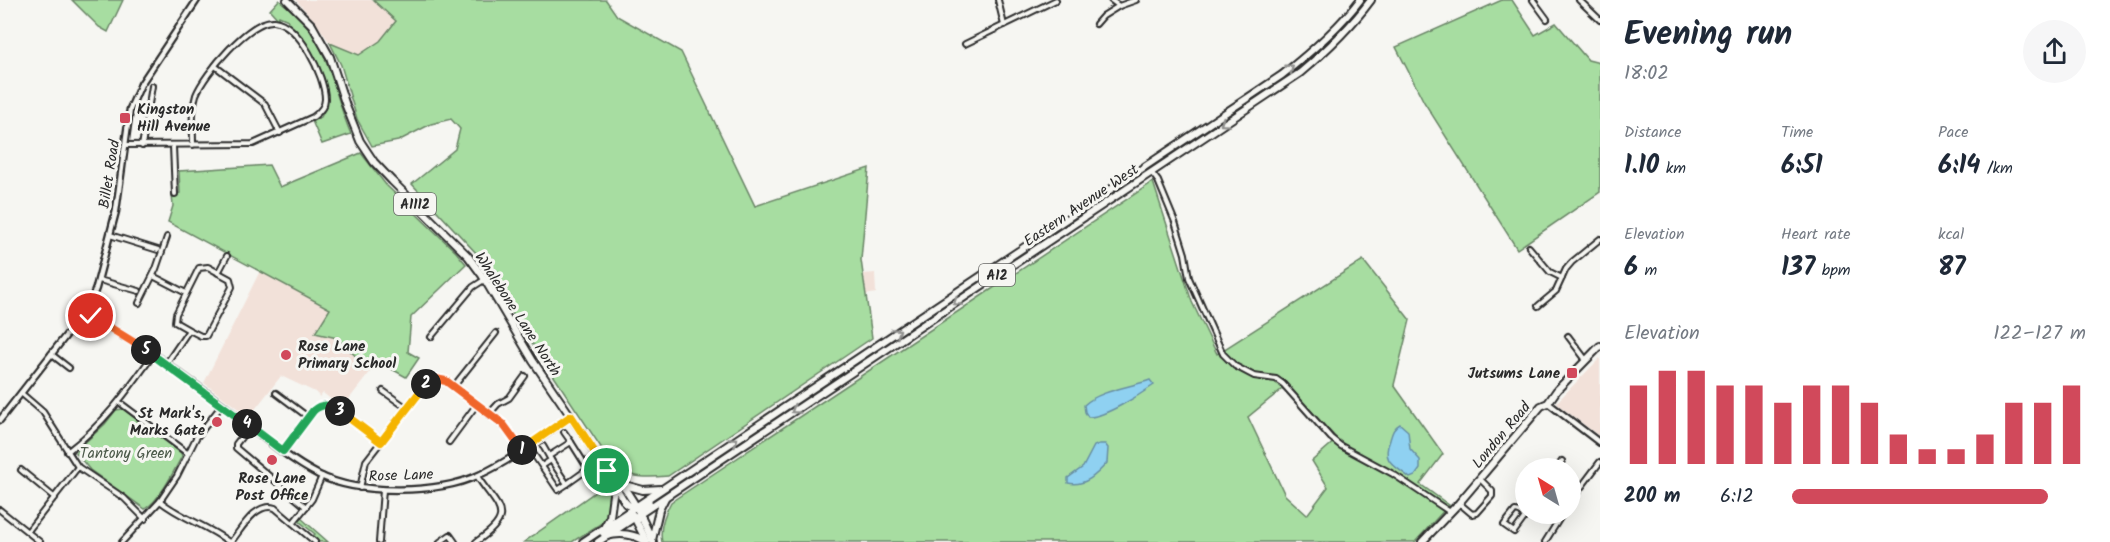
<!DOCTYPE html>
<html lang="en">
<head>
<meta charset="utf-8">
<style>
  body { margin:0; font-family:Kalam,sans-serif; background:#f6f6f7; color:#1f2937; height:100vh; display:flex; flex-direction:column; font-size:22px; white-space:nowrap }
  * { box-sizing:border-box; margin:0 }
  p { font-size:20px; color:#747a83 }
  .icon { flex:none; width:33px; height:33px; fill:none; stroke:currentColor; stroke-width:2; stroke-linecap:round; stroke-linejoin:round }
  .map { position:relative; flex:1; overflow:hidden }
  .panel { display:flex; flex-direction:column; background:#fff; width:510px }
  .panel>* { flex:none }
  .needle { width:39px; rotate:323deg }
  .tools { position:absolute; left:1515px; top:458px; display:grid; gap:12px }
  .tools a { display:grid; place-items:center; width:66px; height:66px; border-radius:50%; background:#fff; box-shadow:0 6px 24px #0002; font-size:30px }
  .pin { position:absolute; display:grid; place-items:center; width:51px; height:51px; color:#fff; margin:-26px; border:3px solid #fff; border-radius:50%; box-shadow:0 2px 6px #0007 }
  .km { position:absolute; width:30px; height:30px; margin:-15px; border-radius:50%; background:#222; color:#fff; font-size:16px; line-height:30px; text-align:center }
  .round { display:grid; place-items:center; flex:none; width:63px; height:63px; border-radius:32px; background:#f6f6f7 }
  .summary { display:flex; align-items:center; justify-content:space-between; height:102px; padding:0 24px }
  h1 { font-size:33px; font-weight:800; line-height:45px }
  .stats { display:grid; grid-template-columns:repeat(3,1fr); gap:9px; height:102px; padding:6px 24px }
  .stats div { display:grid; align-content:center }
  .stats b { font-size:26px; font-weight:800 }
  .stats small { font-size:16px; font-weight:400 }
  .stats p { font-size:16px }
  .chart { height:168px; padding:12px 24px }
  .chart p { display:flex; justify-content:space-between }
  .chart svg { width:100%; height:108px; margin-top:6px; stroke:#d1495b; stroke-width:6 }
  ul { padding:0 24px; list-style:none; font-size:20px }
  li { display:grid; grid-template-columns:96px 72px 1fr; align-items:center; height:45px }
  li i { height:15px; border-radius:8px; background:#d1495b }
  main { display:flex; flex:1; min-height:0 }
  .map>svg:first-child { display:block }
</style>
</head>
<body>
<main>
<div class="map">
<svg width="1600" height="542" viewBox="0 0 1600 542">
  <rect width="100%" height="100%" fill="#f6f6f2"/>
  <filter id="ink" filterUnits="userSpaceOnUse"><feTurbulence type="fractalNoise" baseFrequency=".0167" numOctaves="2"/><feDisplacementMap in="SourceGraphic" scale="12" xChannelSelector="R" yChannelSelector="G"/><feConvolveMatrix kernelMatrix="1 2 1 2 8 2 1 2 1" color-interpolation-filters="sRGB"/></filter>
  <g filter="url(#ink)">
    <g fill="#f2e1d9">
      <polygon points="296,0 373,0 396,21 380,41 359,56 330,43 317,24"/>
      <polygon points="260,271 331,309 337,338 371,371 342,408 323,393 320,397 315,392 281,376 249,417 204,383"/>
      <polygon points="875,273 876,293 865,295 864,274"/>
      <polygon points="1600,358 1600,437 1556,403"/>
    </g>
    <g fill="#a7dda1" stroke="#698466" stroke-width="1.5" fill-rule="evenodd">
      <polygon points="72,0 123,0 108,32 99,27"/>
      <path d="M279,0C289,8 299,16 307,26C331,57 335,98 351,134L322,144L312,121L321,117C323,113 326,108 326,104C331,80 304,39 287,24L288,20L279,16L278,19L270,10Z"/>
      <path d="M373,0H606L617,16L681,52L755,206L869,168L861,260L872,338L668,476C648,478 634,478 616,470L514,316L477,254L412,184L455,149L460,129L451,119L431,124L398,141L372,146L357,119L341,65L330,43L359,55L380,41L396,21Z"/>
      <polygon points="1502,0 1512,0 1535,35 1556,23 1588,60 1600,63 1600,192 1517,249 1424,102 1396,47"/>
      <polygon points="361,153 386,185 456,252 466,264 411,317 408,352 419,358 406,377 381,363 371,371 337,338 315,333 330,309 168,222 173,206 172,194 180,193 179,171 269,165 280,187"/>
      <path d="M1153,182L1192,302L1217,354L1363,260L1410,320L1394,385L1443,454L1420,484L1449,505L1415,542H662C659,529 665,513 671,502ZM1287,385L1337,439L1312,461L1328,487L1307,515L1285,495L1248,417Z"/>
      <path d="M123,409L181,453L182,456C174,471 160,500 145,509L90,470L75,452L105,424L116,410Z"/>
      <polygon points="608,483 612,493 609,513 605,521 572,542 524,542"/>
      <polygon points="301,518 327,541 328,542 318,542 312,537 315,534 299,521"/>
    </g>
    <g fill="#8fd1f1" stroke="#678fa2" stroke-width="1.5">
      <path d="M1150,380L1154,385C1141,394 1104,418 1088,417L1085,412L1084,405C1098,391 1130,387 1150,380Z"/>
      <path d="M1400,424L1408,431L1410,449L1420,460V469L1415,476L1410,478C1394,465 1381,462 1390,440C1392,433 1393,428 1400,424Z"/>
      <path d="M1099,444H1105L1108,448L1107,463C1097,474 1085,487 1068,483V478L1083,467L1094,446Z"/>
    </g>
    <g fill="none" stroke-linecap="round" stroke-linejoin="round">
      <g stroke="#2b2b2b" stroke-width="8">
        <g id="minor">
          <polyline points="998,0 1004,25"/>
          <polyline points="1111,0 1119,6 1136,0"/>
          <polyline points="1533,0 1547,19"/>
          <polyline points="1579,0 1600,20"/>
          <polyline points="1096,24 1103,16 1119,6"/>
          <polyline points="965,44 1056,0"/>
          <polyline points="215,66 265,104 280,133"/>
          <path d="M126,145L253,144L313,117C320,112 325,107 325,99C325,76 299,24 274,21C250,19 204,74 196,95C191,111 193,128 193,145"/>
          <polyline points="142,146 152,86"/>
          <polyline points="173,146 175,194"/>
          <polyline points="1151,172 1158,181 1175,222 1185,254 1189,278 1223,354 1235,366 1254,376 1276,379 1283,384 1331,438 1341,446 1393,474 1450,512"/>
          <polyline points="110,235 158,250"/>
          <polyline points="1529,247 1550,272 1562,278"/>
          <polyline points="218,273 227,256"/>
          <polyline points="153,276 186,293"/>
          <polyline points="99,280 139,291"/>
          <polyline points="139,303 156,269 167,237"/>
          <polyline points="1538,306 1556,291 1566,269 1572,262 1600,239"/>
          <polyline points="1568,336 1586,360"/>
          <polyline points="431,337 473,287 484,280"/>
          <polyline points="51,354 69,368"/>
          <polyline points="166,364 189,330 175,322 176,314 199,268 208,267 230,279 232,287 206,336 201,336 189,330"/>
          <polyline points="454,386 496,333"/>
          <polyline points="383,391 407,408"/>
          <polyline points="21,393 43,412 78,467 124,498 145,519"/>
          <polyline points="276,393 308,417"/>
          <polyline points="119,402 187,453"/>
          <polyline points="489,414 498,404 509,398 525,376"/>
          <polyline points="250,426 236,444 236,448 306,507"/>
          <polyline points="564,432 571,442"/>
          <polyline points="449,442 477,404"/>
          <polyline points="528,446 558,490 567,484 551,460"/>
          <polyline points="283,451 313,411 324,405 335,407 381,442"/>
          <path d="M67,452C104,424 126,393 153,355"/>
          <polyline points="549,456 571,442 588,469 567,484"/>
          <polyline points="542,466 551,460 543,446"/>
          <polyline points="1557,468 1562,461"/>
          <polyline points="588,469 594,465"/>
          <polyline points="21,470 55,498"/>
          <polyline points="1524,482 1526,483"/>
          <polyline points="360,488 366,461 426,384 436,379 446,381 503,424 521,450"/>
          <path d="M160,501C181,518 206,525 229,542"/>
          <polyline points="1570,502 1600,462"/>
          <polyline points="1459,503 1472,514 1477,513 1492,496 1492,491 1480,479"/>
          <polyline points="0,510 40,542"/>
          <polyline points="1520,512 1525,517 1514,532 1504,525 1515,511 1520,512 1526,505"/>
          <polyline points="293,523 312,499 322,476"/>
          <polyline points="28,531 78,467"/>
          <polyline points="122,542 160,501 177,476 196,438 222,405"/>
          <path d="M231,542C241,530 256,501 275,508L315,542"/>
          <polyline points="379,542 383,490"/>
          <polyline points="440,542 450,535 455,542"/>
          <path d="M476,542C517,514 498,509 477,476"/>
          <polyline points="1545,542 1563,513"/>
        </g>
      </g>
      <g stroke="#2b2b2b" stroke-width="9">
        <g id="tertiary">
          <path d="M87,313C108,328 131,340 153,354C176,371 200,388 223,405C254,429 284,457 319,475C359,495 438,494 479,475C512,460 542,437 571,416"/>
          <polyline points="1548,403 1600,443"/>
          <polyline points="0,420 78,320 87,313 96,288 116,211 130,109 141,84 197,0"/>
        </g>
      </g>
      <g stroke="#2b2b2b" stroke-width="10">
        <g id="primary">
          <polyline points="287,0 312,25 330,57 346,106 360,141 374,162 392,181 468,256 482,275 533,361 585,437 626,504"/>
          <path d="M609,472C630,489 642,518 653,542"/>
          <polyline points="621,484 643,490 661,489"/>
          <polyline points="633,515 647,542"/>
          <polyline points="605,526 610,517 614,487"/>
          <path d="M607,536C620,532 635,534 646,542"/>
          <polyline points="652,540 659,510 665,498"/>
          <polyline points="1422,542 1459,503 1541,406 1548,403 1557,390 1600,346"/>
        </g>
      </g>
      <g stroke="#2b2b2b" stroke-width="10">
        <g id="trunk">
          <path d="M625,502C633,511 640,509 649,503"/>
          <polyline points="603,533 630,516 642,518"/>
          <path d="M583,542L1282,75C1310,53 1338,29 1360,0"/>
          <path d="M598,542L1300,73C1326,51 1351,27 1371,0"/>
        </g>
      </g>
      <use href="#minor" stroke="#f6f6f2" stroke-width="4"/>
      <use href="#tertiary" stroke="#f6f6f2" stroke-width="4.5"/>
      <use href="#primary" stroke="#f6f6f2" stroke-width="6"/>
      <use href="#trunk" stroke="#f6f6f2" stroke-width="6"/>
    </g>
    <defs><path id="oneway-chevron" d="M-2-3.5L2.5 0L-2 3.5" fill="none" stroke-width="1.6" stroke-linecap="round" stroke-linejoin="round" transform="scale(1.5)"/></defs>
    <g stroke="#90908e">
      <use href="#oneway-chevron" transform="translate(1290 68) rotate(-38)"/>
      <use href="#oneway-chevron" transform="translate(1224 123) rotate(146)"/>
      <use href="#oneway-chevron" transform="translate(957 302) rotate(146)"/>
      <use href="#oneway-chevron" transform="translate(897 332) rotate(-34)"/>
      <use href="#oneway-chevron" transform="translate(795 410) rotate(146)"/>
      <use href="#oneway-chevron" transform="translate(734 441) rotate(-34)"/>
    </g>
  </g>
  <g fill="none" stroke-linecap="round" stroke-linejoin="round" filter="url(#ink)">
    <g stroke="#fff" stroke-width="12">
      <polyline id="split-1" points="522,450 571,416 607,471"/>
    </g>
    <g stroke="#fff" stroke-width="12">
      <polyline id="split-2" points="426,384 436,379 446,381 503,424 522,450"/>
    </g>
    <g stroke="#fff" stroke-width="12">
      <polyline id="split-3" points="340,411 381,442 426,384"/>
    </g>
    <g stroke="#fff" stroke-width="12">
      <path id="split-4" d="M247,424L283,451L313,411C322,403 330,404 340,411"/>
    </g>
    <g stroke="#fff" stroke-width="12">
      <polyline id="split-5" points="146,350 247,424"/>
    </g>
    <g stroke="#fff" stroke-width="12">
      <polyline id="split-6" points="91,316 146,350"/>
    </g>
    <use href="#split-1" stroke="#f5b400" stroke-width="8"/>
    <use href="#split-2" stroke="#f0652b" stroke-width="8"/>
    <use href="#split-3" stroke="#f5b400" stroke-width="8"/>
    <use href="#split-4" stroke="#22a559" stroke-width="8"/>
    <use href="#split-5" stroke="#22a559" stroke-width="8"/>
    <use href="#split-6" stroke="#f0652b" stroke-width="8"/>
  </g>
  <g fill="#d1495b" stroke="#f6f6f2" stroke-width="2">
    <rect x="119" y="112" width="12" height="12" rx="3"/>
    <circle cx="286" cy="355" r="6"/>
    <rect x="1566" y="367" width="12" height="12" rx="3"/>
    <circle cx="217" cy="422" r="6"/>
    <circle cx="272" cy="460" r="6"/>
  </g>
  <g text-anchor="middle" stroke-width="6" stroke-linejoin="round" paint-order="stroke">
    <g fill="#f6f6f2" stroke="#686867" stroke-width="1.5">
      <rect x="394" y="193" width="42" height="22" rx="4.5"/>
      <rect x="979" y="264" width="36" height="22" rx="4.5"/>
    </g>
    <g font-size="14" font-weight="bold" fill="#2b2b2b">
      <text x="415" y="209">A1112</text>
      <text x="997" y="280">A12</text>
    </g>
    <g font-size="15" font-weight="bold" fill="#2b2b2b" stroke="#f6f6f2" text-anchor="start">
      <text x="137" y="114">Kingston<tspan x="137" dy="17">Hill Avenue</tspan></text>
      <text x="298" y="351">Rose Lane<tspan x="298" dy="17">Primary School</tspan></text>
      <text x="1560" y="378" text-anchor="end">Jutsums Lane</text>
      <text x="205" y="418" text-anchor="end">St Mark's,<tspan x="205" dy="17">Marks Gate</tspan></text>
      <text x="272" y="483" text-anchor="middle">Rose Lane<tspan x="272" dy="17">Post Office</tspan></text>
    </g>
    <g font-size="15" fill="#2b2b2b" stroke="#f6f6f2">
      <text transform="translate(109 174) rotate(-81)" y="5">Billet Road</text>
      <text transform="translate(1081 205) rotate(-34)" y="5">Eastern Avenue West</text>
      <text transform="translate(518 314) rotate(57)" y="5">Whalebone Lane North</text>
      <text transform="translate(1501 435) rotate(-50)" y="5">London Road</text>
      <text transform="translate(401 475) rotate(-2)" y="5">Rose Lane</text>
    </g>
    <g font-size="15" fill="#4a5848" stroke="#f6f6f2">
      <text x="126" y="458">Tantony Green</text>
    </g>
  </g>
</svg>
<div class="tools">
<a><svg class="needle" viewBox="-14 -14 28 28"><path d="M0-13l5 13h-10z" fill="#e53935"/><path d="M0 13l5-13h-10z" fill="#747a83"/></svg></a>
</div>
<div class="pin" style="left:607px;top:471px;background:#1e9e55"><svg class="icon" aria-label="arrive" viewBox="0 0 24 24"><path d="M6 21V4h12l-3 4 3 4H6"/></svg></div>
<div class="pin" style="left:91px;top:316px;background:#d93025"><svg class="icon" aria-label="check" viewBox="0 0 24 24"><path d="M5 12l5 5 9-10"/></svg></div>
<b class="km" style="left:522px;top:450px">1</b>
<b class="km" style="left:426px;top:384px">2</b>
<b class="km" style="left:340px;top:411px">3</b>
<b class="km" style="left:247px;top:424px">4</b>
<b class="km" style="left:146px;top:350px">5</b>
</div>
<section class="panel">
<div class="summary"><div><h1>Evening run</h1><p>18:02</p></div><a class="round"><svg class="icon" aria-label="share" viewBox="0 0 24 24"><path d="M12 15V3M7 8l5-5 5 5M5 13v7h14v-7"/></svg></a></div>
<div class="stats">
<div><p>Distance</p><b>1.10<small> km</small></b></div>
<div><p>Time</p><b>6:51</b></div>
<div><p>Pace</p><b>6:14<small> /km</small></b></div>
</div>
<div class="stats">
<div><p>Elevation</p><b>6<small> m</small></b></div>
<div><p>Heart rate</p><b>137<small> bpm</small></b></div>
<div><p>kcal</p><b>87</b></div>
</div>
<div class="chart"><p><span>Elevation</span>122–127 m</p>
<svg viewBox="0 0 160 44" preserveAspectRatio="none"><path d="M5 44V12M15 44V6M25 44V6M35 44V12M45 44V12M55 44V19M65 44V12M75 44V12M85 44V19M95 44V32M105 44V38M115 44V38M125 44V32M135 44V19M145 44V19M155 44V12"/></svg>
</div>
<ul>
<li><b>200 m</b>6:12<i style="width:87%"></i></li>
</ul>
</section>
</main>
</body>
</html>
